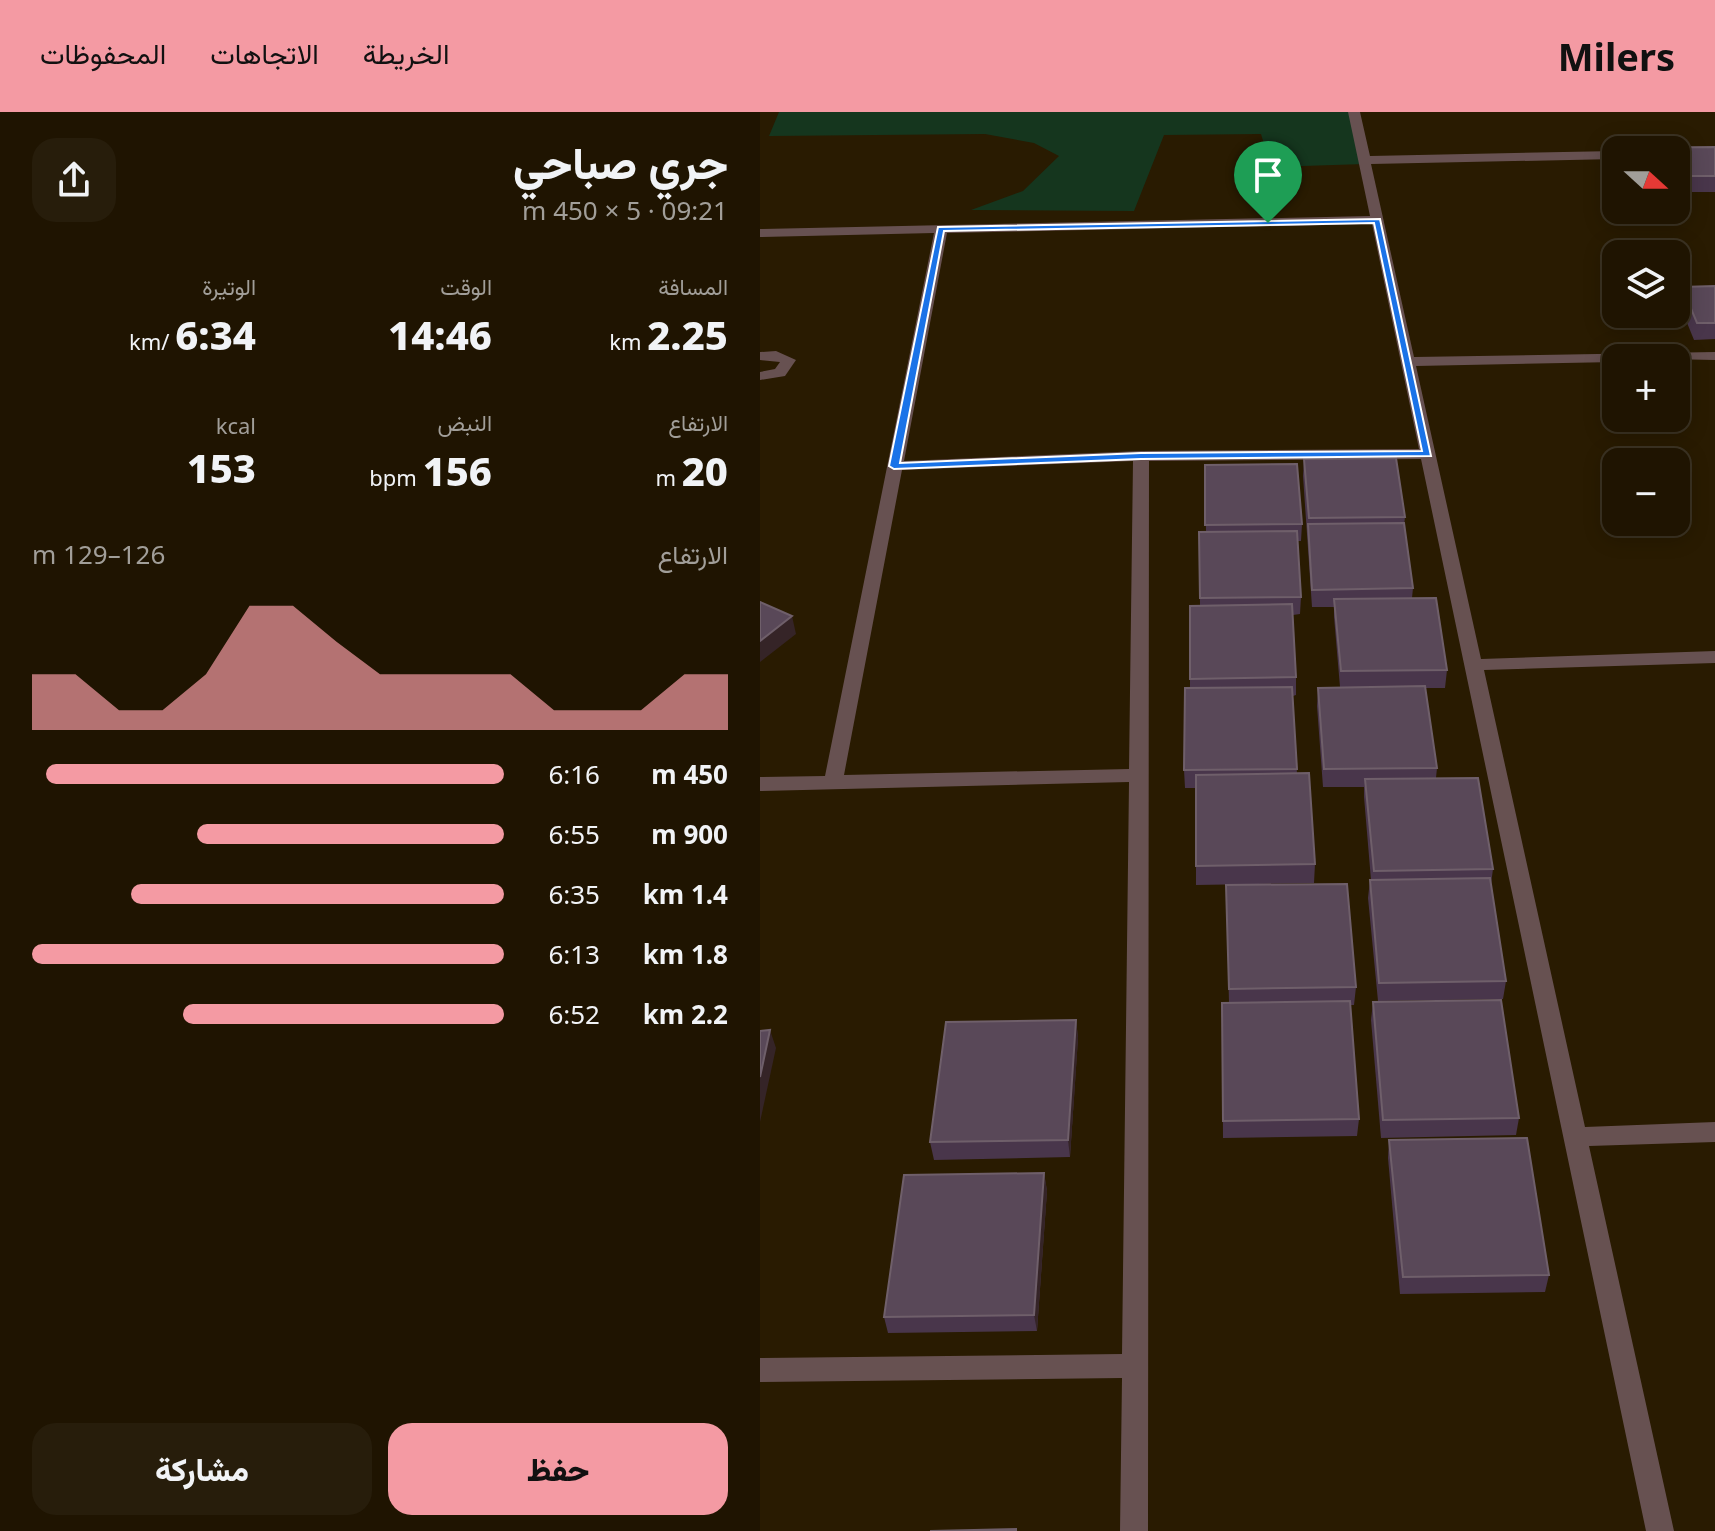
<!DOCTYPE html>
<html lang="ar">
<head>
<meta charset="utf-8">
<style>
  body { margin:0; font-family:"Noto Sans",Vazirmatn,sans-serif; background:#271d0b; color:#f1f3f6; direction:rtl; height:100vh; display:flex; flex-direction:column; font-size:30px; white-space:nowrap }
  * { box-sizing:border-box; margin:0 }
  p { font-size:26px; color:#a19e99 }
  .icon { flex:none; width:44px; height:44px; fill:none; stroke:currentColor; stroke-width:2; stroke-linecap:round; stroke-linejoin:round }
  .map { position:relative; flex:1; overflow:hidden; direction:ltr }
  .details { display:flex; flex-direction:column; background:#1f1401; width:760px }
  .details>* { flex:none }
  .needle { width:52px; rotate:111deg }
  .fabs { position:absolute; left:842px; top:24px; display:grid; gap:16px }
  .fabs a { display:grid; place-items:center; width:88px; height:88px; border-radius:16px; background:#1f1401; box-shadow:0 4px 20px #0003,0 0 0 2px #3c3323; font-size:40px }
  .pin { position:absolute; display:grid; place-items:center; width:68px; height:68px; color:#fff; margin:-82px -34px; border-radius:50% 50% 50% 0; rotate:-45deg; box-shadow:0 0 8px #0007 }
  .pin .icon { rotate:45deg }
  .round { display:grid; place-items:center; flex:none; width:84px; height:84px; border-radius:24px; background:#271d0b }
  .headline { display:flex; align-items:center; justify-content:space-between; height:136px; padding:0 32px }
  h1 { font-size:44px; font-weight:800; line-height:60px }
  .figures { display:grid; grid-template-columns:repeat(3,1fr); gap:12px; height:136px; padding:8px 32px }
  .figures div { display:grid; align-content:center }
  .figures b { font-size:40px; font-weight:800 }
  .figures small { font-size:22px; font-weight:400 }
  .figures p { font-size:22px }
  .chart { height:224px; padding:16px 32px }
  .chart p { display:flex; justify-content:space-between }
  .chart svg { width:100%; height:144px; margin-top:8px; fill:#f49aa3; opacity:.7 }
  .cta { display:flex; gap:16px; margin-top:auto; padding:16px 32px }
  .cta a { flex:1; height:92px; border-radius:24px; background:#f49aa3; color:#111; font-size:32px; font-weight:800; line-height:92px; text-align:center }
  .cta a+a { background:#271d0b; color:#f1f3f6 }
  ul { padding:0 32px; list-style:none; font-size:26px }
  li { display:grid; grid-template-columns:128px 96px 1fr; align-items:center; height:60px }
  li i { height:20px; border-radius:10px; background:#f49aa3 }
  header { display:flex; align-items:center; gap:48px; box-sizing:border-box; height:112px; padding:0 40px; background:#f49aa3; color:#111 }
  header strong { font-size:38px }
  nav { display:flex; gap:44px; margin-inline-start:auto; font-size:28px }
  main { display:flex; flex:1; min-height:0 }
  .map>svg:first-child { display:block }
</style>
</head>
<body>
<header>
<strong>Milers</strong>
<nav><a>الخريطة</a><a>الاتجاهات</a><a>المحفوظات</a></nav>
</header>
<main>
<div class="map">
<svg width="955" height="1419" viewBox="0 0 955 1419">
  <rect width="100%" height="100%" fill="#291b01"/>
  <polygon fill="#15361e" points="19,0 592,0 605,52 511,55 501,22 404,23 374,99 211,98 263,79 299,44 274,31 225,22 9,24"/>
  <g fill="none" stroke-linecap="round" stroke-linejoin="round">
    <polygon fill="#675151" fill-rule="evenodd" points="16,239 36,248 25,264 0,268 0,260 15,257 20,250 0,248 0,240"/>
    <path fill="#675151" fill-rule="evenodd" d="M588,0H600L610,44L856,39V47L611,52L654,245L955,240V248L856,246V250L656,254L721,547L955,539V551L724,558L825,1015L955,1010V1030L829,1034L914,1419H886L661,347L389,349L388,1419H360L362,1266L0,1270V1246L362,1242L369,670L0,679V665L65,664L174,121L0,125V117L610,104ZM612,112L659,337L381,339L144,349L187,121ZM373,349L369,657L84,663L142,358Z"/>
  </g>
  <g fill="#49364b">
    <polygon points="955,35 955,80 916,80 916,38 859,38 859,36"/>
    <polygon points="955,174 955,227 934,228 919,191 922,175"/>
    <polygon points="544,347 645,405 644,414 653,476 652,486 687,558 685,576 665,576 677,656 676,666 733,757 731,772 746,869 743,887 618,889 608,786 610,768 611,768 604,685 604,675 563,675 557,594 558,576 580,575 574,505 574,495 552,495 543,364"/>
    <polygon points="445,353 542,412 541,429 537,429 541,485 540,502 533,503 536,565 536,583 533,584 537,662 555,752 554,771 436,773 436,676 425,676 424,658 430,576 430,494 440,494 439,420 446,420"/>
    <polygon points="466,773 596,875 594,893 590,893 599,1007 597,1024 463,1026 462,891 469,891"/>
    <polygon points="613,890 759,1006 756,1023 621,1026 611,908"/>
    <polygon points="316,908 318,926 310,1045 174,1048 170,1030"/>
    <polygon points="629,1028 789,1163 785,1180 640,1182 628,1046"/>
    <polygon points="284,1061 287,1079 277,1219 128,1221 124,1205"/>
  </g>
  <g fill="#352427">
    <polygon points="32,504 36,522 0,550 0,529"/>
    <polygon points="316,908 318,926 310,1045 308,1028"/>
    <polygon points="10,918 16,936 0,1010 0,965"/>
    <polygon points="284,1061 287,1079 277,1219 274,1203"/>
  </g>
  <g fill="#594858" stroke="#6f5f6a" stroke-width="2">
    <polygon points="955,35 955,64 916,64 916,38 860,38 859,36"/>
    <polygon points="955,174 955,211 937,211 922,175"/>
    <polygon points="636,346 645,405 549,406 544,347"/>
    <polygon points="537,352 542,412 445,413 445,353"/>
    <polygon points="644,411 653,476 552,478 548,412"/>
    <polygon points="537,419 541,485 440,486 439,420"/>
    <polygon points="676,486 687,558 581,559 574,487"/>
    <polygon points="0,490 32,504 0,529"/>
    <polygon points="532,492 536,565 430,567 430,494"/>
    <polygon points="665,574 677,656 564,657 558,576"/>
    <polygon points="532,575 537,657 424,658 425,576"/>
    <polygon points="549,661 555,752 436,754 436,663"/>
    <polygon points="718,666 733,757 614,759 605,667"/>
    <polygon points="730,766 746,869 619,871 610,768"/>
    <polygon points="587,772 596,875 469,877 466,773"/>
    <polygon points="741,888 759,1006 623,1008 613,890"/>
    <polygon points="590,889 599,1007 463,1009 462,891"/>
    <polygon points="316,908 308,1028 170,1030 186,910"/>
    <polygon points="10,918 0,965 0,919"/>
    <polygon points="767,1026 789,1163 643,1165 629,1028"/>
    <polygon points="284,1061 274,1203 124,1205 144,1063"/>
    <polygon points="256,1417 256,1419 170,1419"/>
  </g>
  <path fill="#1a73e8" stroke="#fff" stroke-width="2" fill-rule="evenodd" d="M620,107L671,344L381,347L134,357L129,354L178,115ZM614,111L662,339L381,341L140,351L184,119Z"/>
</svg>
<div class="fabs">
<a><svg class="needle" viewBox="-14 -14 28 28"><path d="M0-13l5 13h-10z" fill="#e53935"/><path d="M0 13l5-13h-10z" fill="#a19e99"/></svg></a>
<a><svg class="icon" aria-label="layers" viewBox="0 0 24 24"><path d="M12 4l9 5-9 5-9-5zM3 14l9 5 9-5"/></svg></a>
<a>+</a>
<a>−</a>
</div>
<div class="pin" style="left:508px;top:111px;background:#1e9e55"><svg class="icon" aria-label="arrive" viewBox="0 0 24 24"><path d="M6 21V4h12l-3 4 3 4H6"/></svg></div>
</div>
<section class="details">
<div class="headline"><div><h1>جري صباحي</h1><p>09:21 · 5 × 450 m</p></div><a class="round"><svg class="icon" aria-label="share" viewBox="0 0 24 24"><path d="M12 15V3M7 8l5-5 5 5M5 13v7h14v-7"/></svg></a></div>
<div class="figures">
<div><p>المسافة</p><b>2.25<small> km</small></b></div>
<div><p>الوقت</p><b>14:46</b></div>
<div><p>الوتيرة</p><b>6:34<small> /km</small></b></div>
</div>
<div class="figures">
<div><p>الارتفاع</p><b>20<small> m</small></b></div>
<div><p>النبض</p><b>156<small> bpm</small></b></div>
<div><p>kcal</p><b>153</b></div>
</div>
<div class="chart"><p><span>الارتفاع</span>126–129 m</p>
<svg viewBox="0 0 160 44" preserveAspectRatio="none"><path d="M0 44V27L10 27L20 38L30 38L40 27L50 6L60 6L70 17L80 27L90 27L100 27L110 27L120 38L130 38L140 38L150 27L160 27V44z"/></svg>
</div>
<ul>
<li><b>450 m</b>6:16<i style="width:97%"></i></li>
<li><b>900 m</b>6:55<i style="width:65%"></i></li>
<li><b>1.4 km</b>6:35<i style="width:79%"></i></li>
<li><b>1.8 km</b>6:13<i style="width:100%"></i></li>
<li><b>2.2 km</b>6:52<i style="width:68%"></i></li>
</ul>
<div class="cta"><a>حفظ</a><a>مشاركة</a></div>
</section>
</main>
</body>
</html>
